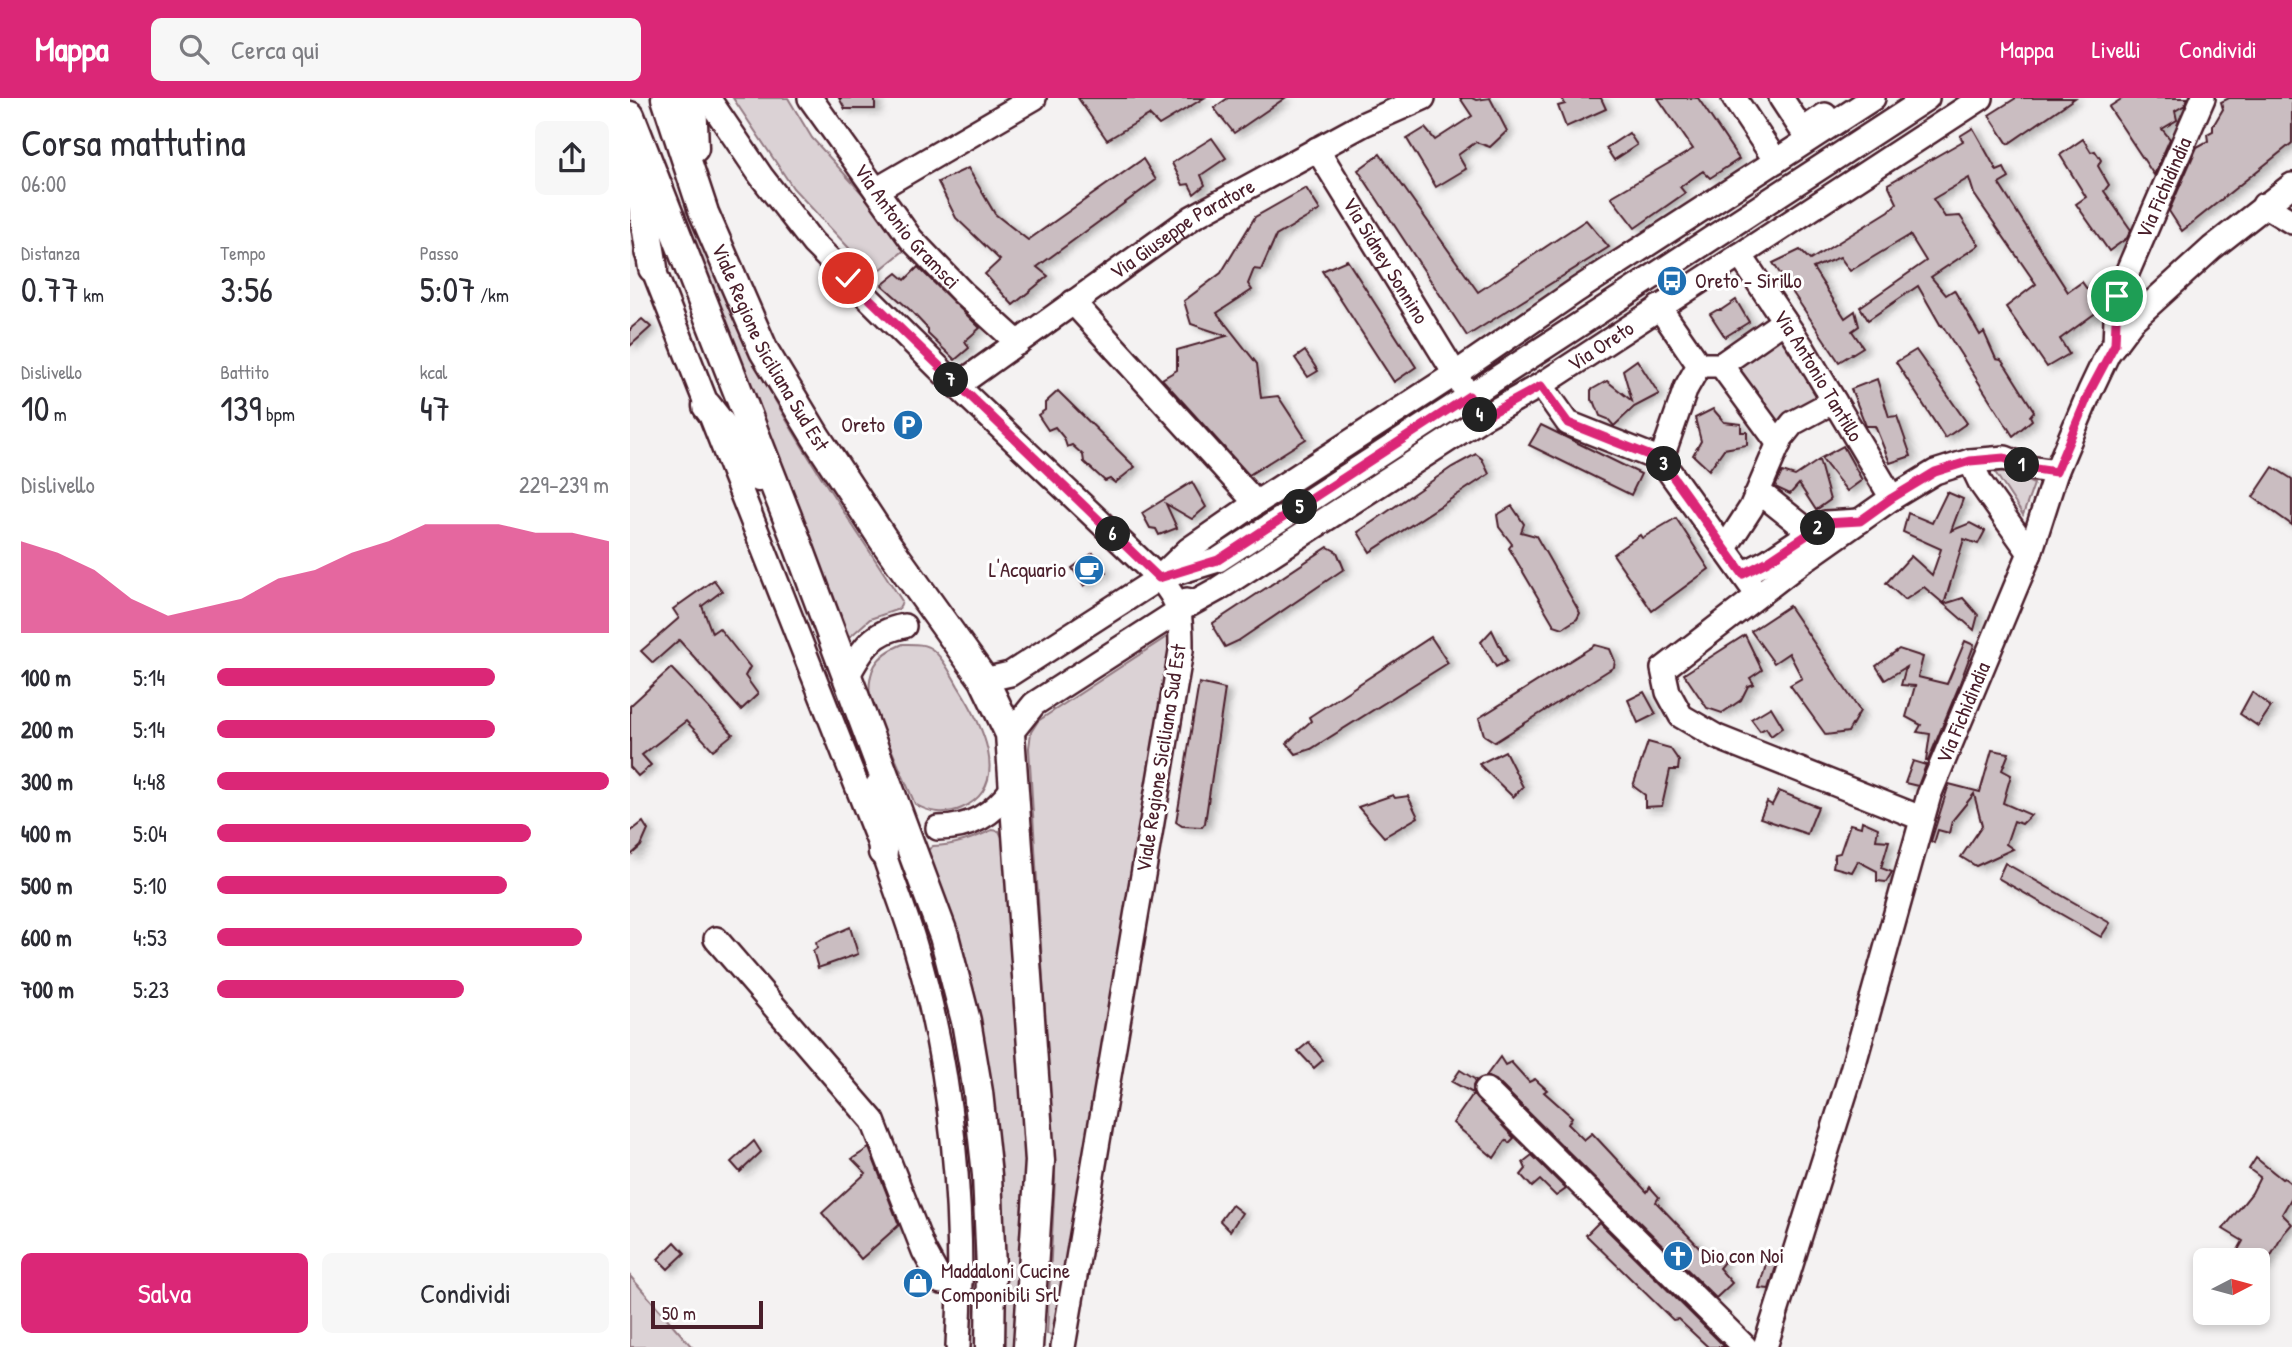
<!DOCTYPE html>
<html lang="it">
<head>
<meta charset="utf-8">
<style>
  body { margin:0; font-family:"Patrick Hand",sans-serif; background:#f7f7f7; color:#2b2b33; height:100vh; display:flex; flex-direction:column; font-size:26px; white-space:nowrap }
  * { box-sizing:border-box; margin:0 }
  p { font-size:23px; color:#7c7c81 }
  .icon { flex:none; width:38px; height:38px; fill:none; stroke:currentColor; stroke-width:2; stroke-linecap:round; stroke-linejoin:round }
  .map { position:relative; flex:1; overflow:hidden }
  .sheet { display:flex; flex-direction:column; background:#fff; width:630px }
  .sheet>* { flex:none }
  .needle { width:46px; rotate:84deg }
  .tools { position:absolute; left:1563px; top:1150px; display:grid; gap:14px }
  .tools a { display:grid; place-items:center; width:77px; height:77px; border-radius:10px; background:#fff; box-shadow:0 4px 10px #0003; font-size:35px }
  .scale { position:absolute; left:21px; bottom:18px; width:112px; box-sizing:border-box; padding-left:7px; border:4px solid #4a1f2b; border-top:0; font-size:19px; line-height:24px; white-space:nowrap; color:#4a1f2b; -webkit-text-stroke:5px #fff; paint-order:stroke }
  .pin { position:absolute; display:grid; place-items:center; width:60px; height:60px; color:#fff; margin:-30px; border:4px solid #fff; border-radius:50%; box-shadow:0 2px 7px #0007 }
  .km { position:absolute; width:35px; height:35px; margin:-18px; border-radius:50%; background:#222; color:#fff; font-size:19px; line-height:35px; text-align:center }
  .round { display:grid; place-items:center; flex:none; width:74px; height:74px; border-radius:10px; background:#f7f7f7 }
  .overview { display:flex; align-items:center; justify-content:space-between; height:119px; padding:0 21px }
  h1 { font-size:38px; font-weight:600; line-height:52px }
  .metrics { display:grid; grid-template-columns:repeat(3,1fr); gap:10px; height:119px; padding:7px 21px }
  .metrics div { display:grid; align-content:center }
  .metrics b { font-size:35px; font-weight:600 }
  .metrics small { font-size:19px; font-weight:400 }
  .metrics p { font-size:19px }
  .chart { height:196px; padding:14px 21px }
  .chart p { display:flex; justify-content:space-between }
  .chart svg { width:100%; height:126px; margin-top:7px; fill:#db2777; opacity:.7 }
  .action { display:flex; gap:14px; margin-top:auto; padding:14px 21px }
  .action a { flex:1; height:80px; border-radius:10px; background:#db2777; color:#fff; font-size:28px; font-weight:600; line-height:80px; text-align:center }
  .action a+a { background:#f7f7f7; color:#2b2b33 }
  ul { padding:0 21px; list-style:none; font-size:23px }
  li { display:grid; grid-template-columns:112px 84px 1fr; align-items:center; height:52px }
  li i { height:18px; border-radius:9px; background:#db2777 }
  header { display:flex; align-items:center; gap:42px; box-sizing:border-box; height:98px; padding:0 35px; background:#db2777; color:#fff }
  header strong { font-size:33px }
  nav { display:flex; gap:38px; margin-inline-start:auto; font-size:24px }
  .search { width:490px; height:63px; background:#f7f7f7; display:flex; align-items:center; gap:18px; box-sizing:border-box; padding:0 24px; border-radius:10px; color:#7c7c81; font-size:26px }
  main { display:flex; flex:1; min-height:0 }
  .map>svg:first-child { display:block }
</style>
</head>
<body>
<header>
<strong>Mappa</strong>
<div class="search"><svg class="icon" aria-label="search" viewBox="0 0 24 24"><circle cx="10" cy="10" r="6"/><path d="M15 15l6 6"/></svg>Cerca qui</div>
<nav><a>Mappa</a><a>Livelli</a><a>Condividi</a></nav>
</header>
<main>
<section class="sheet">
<div class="overview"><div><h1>Corsa mattutina</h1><p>06:00</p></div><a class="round"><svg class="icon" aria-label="share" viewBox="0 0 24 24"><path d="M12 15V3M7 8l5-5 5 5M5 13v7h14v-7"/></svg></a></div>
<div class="metrics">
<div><p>Distanza</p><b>0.77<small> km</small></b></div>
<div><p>Tempo</p><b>3:56</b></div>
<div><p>Passo</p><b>5:07<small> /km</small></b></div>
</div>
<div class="metrics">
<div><p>Dislivello</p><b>10<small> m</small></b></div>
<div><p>Battito</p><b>139<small> bpm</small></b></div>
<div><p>kcal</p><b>47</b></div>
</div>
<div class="chart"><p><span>Dislivello</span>229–239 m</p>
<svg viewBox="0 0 160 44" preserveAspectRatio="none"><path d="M0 44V12L10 16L20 22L30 32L40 38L50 35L60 32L70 25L80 22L90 16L100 12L110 6L120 6L130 6L140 9L150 9L160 12V44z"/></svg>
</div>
<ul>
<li><b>100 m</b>5:14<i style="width:71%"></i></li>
<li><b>200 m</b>5:14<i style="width:71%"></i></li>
<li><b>300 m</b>4:48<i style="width:100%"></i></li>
<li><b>400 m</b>5:04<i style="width:80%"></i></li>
<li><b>500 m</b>5:10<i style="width:74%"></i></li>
<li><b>600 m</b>4:53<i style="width:93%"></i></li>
<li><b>700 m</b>5:23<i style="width:63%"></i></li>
</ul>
<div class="action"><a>Salva</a><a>Condividi</a></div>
</section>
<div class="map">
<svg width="1662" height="1249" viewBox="0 0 1662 1249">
  <defs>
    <filter id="shadow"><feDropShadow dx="5.5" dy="3" stdDeviation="3.5" flood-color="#0004"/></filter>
  </defs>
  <rect width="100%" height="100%" fill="#f4f2f2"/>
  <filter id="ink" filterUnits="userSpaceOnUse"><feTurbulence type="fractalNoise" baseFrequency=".0143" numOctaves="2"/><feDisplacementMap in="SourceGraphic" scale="14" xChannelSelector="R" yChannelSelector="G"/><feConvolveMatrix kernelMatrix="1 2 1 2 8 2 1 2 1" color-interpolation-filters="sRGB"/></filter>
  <g filter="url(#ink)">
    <g fill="#dbd2d5" stroke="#927880" stroke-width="2">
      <polygon points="103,0 158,0 182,40 239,103 277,150 244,177 163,90"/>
      <path d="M57,108C81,168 104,228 135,284C176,360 226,431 272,503L269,511L240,521L221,538L215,537L53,132Z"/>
      <polygon points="1150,240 1188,297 1148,324 1108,268"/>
      <polygon points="1361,368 1404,386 1393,417"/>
      <polygon points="538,538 543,548 424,1237 417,1236 425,1081 399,650 401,634 408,623"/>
      <path d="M273,546C283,546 295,545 303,552C314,561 321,576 328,588C349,621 385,686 332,710C317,717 299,715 285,706L240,602C237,573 245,557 273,546Z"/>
      <path d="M362,732L369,733L372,739L392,984L395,1071L385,1249H369L372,1076L361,991L326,834L298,752L303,748C326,747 342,741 362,732Z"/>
      <polygon points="0,1178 62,1249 0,1249"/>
    </g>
    <g fill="#cabdc1" stroke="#4a1f2b" stroke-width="2" filter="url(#shadow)">
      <polygon points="209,0 245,0 245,11 215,11"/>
      <polygon points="448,0 574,0 529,27 519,17 477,42"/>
      <polygon points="598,0 655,0 604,35 584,10"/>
      <polygon points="830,0 842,0 846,2 860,0 877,33 860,49 846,44 828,57 836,71 806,89 777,41 795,30 805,42 842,18"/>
      <polygon points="932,0 971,0 976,11 936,29 928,8 935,6"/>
      <polygon points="1028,0 1068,0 1109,61 1080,80 1073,73 1050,89 1055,95 1005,130 981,99 1063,51"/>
      <polygon points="1386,0 1445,0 1378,46 1359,17"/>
      <polygon points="1493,0 1558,0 1555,7 1545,13 1547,22 1532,31 1540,41 1524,77 1479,9"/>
      <polygon points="1599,0 1662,0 1662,45 1552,133 1539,113 1567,49 1578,43 1577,36 1583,33 1583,28 1593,11 1591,4"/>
      <polygon points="1343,30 1367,73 1374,70 1379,80 1369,86 1438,194 1452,184 1471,211 1430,241 1439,256 1417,269 1376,209 1406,186 1344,96 1339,80 1303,101 1315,119 1330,118 1349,147 1301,179 1316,197 1324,192 1350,237 1354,234 1366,261 1371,262 1377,270 1404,313 1400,318 1402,322 1383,338 1312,227 1311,228 1288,188 1238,222 1230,209 1296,163 1280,137 1220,173 1210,159 1183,170 1215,220 1225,213 1229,228 1222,233 1233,249 1209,264 1143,165 1170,152 1180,162 1259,113 1267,105 1258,86 1333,43 1330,38"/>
      <polygon points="999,35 1007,47 984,62 976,50"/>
      <polygon points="582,40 596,60 571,77 575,87 564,96 559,86 553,87 542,65"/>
      <polygon points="1453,41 1461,54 1465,53 1471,62 1468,68 1479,87 1474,93 1501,132 1497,140 1479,153 1446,106 1456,99 1430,57"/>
      <polygon points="750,56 848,194 956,122 979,149 837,238 728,72"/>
      <polygon points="513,61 526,82 407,169 418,178 383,207 355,176 370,162 326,120 308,84 338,70 365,116 398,142"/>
      <polygon points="676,90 690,112 646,138 631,172 624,171 618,186 622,192 587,215 627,266 631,300 648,298 676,341 619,377 532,281 547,272 547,252 597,238 561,226 554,203 591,175 625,119"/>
      <polygon points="717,162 786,269 764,284 692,173"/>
      <polygon points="288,169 350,230 335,243 339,250 325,262 298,236 298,231 279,211 252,187 267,175 275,182"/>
      <polygon points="1106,202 1119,224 1095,239 1080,216 1087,212 1091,212"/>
      <polygon points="12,221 21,229 0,248 0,231"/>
      <polygon points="1286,252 1337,325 1315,340 1266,264"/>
      <polygon points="675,253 688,273 678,279 665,260"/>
      <polygon points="1007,262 1029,296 1004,309 984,328 978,321 970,318 965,305 961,302 961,292 977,283 1002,303 993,272"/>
      <polygon points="1247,281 1259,319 1267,318 1281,358 1260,365 1245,328 1236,328 1221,291"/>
      <polygon points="428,293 505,369 485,385 480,381 475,383 454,364 453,357 442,347 437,349 434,340 425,329 418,332 408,317 415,312 415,305"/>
      <polygon points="1083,311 1094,324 1111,326 1111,334 1117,334 1117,347 1094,351 1079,372 1063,357 1071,343 1065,320"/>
      <polygon points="911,327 1011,376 1001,397 899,347"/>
      <polygon points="1213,348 1232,382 1217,393 1191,360"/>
      <polygon points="846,356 852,361 859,376 740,454 728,434 822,369"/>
      <polygon points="1189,362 1200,402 1186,412 1169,386 1160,396 1145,389 1152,374 1165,378"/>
      <polygon points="1643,369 1662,381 1662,427 1623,399"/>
      <polygon points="562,384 576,409 562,421 536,406 547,430 529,437 526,431 520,430 512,415"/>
      <polygon points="1317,394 1333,401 1321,433 1340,425 1355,433 1348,446 1334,441 1314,506 1294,489 1275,502 1256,485 1281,458 1302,477 1311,451 1273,434 1278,415 1302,425"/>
      <polygon points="882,408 894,426 891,434 906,438 950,515 947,521 933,530 924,527 879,450 882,446 869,429 867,417"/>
      <polygon points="1046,420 1079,471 1022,513 983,456 1010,437 1012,440"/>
      <polygon points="698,449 707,454 714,471 608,543 595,549 584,531 583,525"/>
      <polygon points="463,455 476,474 454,488 442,470"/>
      <polygon points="84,482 92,493 72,508 82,535 89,530 120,569 115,578 128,596 111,612 49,542 23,565 11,553 49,520 43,511"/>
      <polygon points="1333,500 1348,517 1344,532 1314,506"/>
      <polygon points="1159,508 1230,613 1218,634 1196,637 1160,587 1172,580 1159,555 1144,565 1121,533"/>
      <polygon points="862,532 877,563 866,569 851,544"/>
      <polygon points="1115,537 1132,572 1120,580 1124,586 1118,588 1111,602 1092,615 1077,610 1054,576"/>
      <polygon points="801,539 818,565 681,651 666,656 657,645 681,623 679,619"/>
      <polygon points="1335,543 1344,547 1327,593 1298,663 1296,663 1300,636 1287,634 1291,627 1276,619 1285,588 1271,587 1276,569 1255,582 1246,568 1269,551 1293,559 1288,579 1317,586"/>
      <polygon points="965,547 980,551 985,563 984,569 865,644 854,637 849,620"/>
      <polygon points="41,570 103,636 83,652 56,623 12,657 21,667 8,678 0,669 0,608"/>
      <polygon points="569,585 595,591 575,725 572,729 552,728 546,724"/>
      <polygon points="1014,594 1026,616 1008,625 998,602"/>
      <polygon points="1622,594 1641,609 1628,628 1610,616"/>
      <polygon points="1141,609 1153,629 1141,638 1136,630 1130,633 1121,621"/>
      <polygon points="1018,644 1040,650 1049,663 1048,672 1040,672 1032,708 1015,709 1015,697 1003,688"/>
      <polygon points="1362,652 1379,655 1372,672 1381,677 1373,705 1401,717 1392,726 1384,723 1376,746 1383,751 1346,768 1331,759 1352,728 1344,696 1322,723 1319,735 1308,732 1304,745 1301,743 1319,686 1350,694"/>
      <polygon points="875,653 893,689 883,699 849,666"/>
      <polygon points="1283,663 1296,667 1288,688 1275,685"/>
      <polygon points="1149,693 1188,709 1177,736 1130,720 1137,704 1142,707"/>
      <polygon points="763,697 765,700 778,698 788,719 754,739 728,709"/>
      <polygon points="1232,723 1248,730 1246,742 1259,743 1251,770 1262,774 1256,784 1247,783 1247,773 1228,763 1222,774 1203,769 1205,756 1210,755 1220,726 1231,729"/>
      <polygon points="13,724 18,732 11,748 0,758 0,734"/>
      <polygon points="1375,765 1480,825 1471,839 1368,780"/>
      <polygon points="220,829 228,856 188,870 183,853 187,850 186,844"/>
      <polygon points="679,944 693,962 684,970 668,953"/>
      <polygon points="870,959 875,967 881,964 899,984 905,981 917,992 914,994 942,1019 938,1026 954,1042 962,1035 1017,1094 1020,1089 1029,1099 1026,1104 1076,1156 1083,1153 1094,1164 1089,1170 1102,1185 1086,1200 866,982 856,978"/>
      <polygon points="830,972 846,982 843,988 843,995 822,984"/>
      <polygon points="843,996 884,1040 879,1045 876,1042 864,1060 823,1025"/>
      <polygon points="124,1043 131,1054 110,1074 101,1064"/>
      <polygon points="239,1050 269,1127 231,1161 192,1115 236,1075 222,1061"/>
      <polygon points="902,1057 936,1091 926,1098 910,1082 902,1089 891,1077 896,1071 893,1064"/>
      <polygon points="1626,1060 1652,1081 1654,1080 1662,1086 1662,1099 1652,1116 1662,1126 1654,1135 1635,1168 1608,1152 1613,1143 1593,1131 1622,1095 1630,1079 1619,1071"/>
      <polygon points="602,1107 612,1115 600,1133 590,1123"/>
      <polygon points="969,1124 1095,1249 1078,1249 1048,1221 1043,1222 956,1137"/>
      <polygon points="45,1144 55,1155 38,1171 28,1161"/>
      <polygon points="1139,1155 1148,1162 1139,1191 1129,1190"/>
    </g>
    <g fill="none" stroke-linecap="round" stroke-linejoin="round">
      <g stroke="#4a1f2b" stroke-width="28">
        <g id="minor">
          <path d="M78,0L131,78L183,145L327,288L529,480C552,505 551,520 551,553L433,1249"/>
          <path id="s1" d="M180,0L281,141L332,194L388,245"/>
          <polyline points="1104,0 1146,63"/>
          <polyline points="1151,0 1170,29 1176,30 1195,17"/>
          <path id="s2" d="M687,51L832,287"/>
          <polyline points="246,92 404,0"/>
          <polyline points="1634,107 1662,124"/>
          <path d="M17,155L253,754C263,784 275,814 284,844C323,973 335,1115 328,1249"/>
          <path id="s3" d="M1110,157L1172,249L1262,400"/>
          <polyline points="443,204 626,405"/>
          <polyline points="1029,209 1069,267 1056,290 1031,362"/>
          <path id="s4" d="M1485,246L1487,198L1573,0"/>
          <polyline points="1069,267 1091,267 1149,346"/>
          <polyline points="1091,267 1154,223"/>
          <polyline points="911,287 938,325 1031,362 1127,496"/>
          <path id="s5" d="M327,288L563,119L734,26L793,0"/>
          <polyline points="1340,363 1351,386 1400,455"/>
          <polyline points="1126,398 1137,400 1181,435"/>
          <polyline points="1095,450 1121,410 1151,340 1163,325 1204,303"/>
          <polyline points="1113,476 1138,463 1195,425 1230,423"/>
          <polyline points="531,478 558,452 626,405 825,276 947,192 1243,0"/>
          <path id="s6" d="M550,512L588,491L852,320L911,287L1351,0"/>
          <path d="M217,579C232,551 242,534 274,528"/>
          <polyline points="354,582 380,576 529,480 588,462 1297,0"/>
          <polyline points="380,636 404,606 550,512 557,502"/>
          <polyline points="1291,720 1087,639 1051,618 1038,594 1033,571 1174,462 1262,400 1305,374 1340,363 1375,360 1400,370 1426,374"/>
          <path d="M308,730C342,730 363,716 383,690"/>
          <polyline points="86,841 243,1023 294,1153 311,1184 330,1184"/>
          <polyline points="856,992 1115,1249"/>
          <path id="s7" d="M1135,1249L1221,976L1299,697L1400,455L1426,374L1460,293L1478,255L1502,223L1582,150L1662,87"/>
        </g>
      </g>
      <g stroke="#4a1f2b" stroke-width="33">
        <g id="major">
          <path id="s8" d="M36,0L74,115L134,253L186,339L253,441L354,582L380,636L410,1063L398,1249"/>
          <polyline points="62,0 64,50"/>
          <polyline points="0,18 165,439 314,838 336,923 348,994 357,1077 361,1171 360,1249"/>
          <polyline points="6,64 23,170"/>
          <polyline points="77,308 117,360 129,379"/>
          <polyline points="250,688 253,754"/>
        </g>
      </g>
      <use href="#minor" stroke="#fff" stroke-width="23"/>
      <use href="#major" stroke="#fff" stroke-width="28"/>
    </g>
  </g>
  <g fill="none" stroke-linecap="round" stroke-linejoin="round" filter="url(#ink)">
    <g stroke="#fff" stroke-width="14">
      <polyline id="route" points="218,180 529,480 588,462 839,298 852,320 911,288 938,325 1031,362 1113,476 1138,463 1195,425 1230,423 1262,400 1305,374 1340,363 1374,360 1399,370 1426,374 1460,293 1485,246 1487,198"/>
    </g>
    <use href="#route" stroke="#db2777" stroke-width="9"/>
  </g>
  <defs>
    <g id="bus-disc" transform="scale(1.575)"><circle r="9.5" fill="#1f6fb2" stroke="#fff"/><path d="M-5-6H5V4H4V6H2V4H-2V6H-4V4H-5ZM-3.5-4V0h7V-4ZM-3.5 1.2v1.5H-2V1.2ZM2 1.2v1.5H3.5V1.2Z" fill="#fff"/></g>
    <g id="parking-disc" transform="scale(1.575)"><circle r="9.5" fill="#1f6fb2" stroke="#fff"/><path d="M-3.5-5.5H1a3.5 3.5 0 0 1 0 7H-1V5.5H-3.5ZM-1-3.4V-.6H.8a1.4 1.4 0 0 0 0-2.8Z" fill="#fff"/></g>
    <g id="cafe-disc" transform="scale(1.575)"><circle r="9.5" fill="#1f6fb2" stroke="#fff"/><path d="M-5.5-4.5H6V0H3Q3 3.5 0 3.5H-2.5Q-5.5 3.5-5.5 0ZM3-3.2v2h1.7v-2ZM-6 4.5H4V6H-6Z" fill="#fff"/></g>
    <g id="church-disc" transform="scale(1.575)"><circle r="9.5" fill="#1f6fb2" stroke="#fff"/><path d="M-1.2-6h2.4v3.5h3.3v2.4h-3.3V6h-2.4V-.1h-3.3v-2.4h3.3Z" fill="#fff"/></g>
    <g id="shop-disc" transform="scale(1.575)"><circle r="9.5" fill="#1f6fb2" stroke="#fff"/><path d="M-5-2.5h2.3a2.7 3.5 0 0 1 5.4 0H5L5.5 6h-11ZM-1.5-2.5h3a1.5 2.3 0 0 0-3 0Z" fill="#fff"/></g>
  </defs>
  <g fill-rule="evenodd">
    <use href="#bus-disc" x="1042" y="183"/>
    <use href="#parking-disc" x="278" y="327"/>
    <use href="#cafe-disc" x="459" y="472"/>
    <use href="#church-disc" x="1048" y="1158"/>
    <use href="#shop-disc" x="288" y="1185"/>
  </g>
  <g text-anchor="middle" stroke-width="6" stroke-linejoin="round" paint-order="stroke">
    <g font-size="21" fill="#4a1f2b" stroke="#fff">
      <text dy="7" stroke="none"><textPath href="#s4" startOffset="166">Via Fichidindia</textPath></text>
      <text dy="7" stroke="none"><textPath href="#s1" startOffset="161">Via Antonio Gramsci</textPath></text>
      <text dy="7" stroke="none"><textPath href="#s5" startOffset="275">Via Giuseppe Paratore</textPath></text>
      <text dy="7" stroke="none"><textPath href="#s2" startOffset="131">Via Sidney Sonnino</textPath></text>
      <text dy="7" stroke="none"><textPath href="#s6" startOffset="497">Via Oreto</textPath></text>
      <text dy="7" stroke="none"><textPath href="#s8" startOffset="271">Viale Regione Siciliana Sud Est</textPath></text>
      <text dy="7" stroke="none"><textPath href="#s3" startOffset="144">Via Antonio Tantillo</textPath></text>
      <text dy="7" stroke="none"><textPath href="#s7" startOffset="665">Via Fichidindia</textPath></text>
      <text transform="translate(531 660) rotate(-81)" y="7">Viale Regione Siciliana Sud Est</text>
    </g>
    <g font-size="21" fill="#4a1f2b" stroke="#fff" text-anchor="start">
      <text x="1065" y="190">Oreto - Sirillo</text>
      <text x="255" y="334" text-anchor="end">Oreto</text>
      <text x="436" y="479" text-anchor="end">L'Acquario</text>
      <text x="1071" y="1165">Dio con Noi</text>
      <text x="311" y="1180">Maddaloni Cucine<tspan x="311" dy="24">Componibili Srl</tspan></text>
    </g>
  </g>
</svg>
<div class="tools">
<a><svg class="needle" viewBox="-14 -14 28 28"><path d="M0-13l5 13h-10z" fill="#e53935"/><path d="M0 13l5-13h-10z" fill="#7c7c81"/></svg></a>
</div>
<div class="scale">50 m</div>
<div class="pin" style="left:1487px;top:198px;background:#1e9e55"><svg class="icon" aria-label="arrive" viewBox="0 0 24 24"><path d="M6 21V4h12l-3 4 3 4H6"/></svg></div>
<div class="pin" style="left:218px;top:180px;background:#d93025"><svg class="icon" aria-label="check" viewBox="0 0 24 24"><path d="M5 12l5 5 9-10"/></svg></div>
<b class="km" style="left:1392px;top:367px">1</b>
<b class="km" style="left:1188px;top:430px">2</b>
<b class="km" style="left:1034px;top:366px">3</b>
<b class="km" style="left:850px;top:317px">4</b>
<b class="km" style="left:670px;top:409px">5</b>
<b class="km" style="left:483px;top:436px">6</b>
<b class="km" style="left:321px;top:282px">7</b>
</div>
</main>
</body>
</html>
